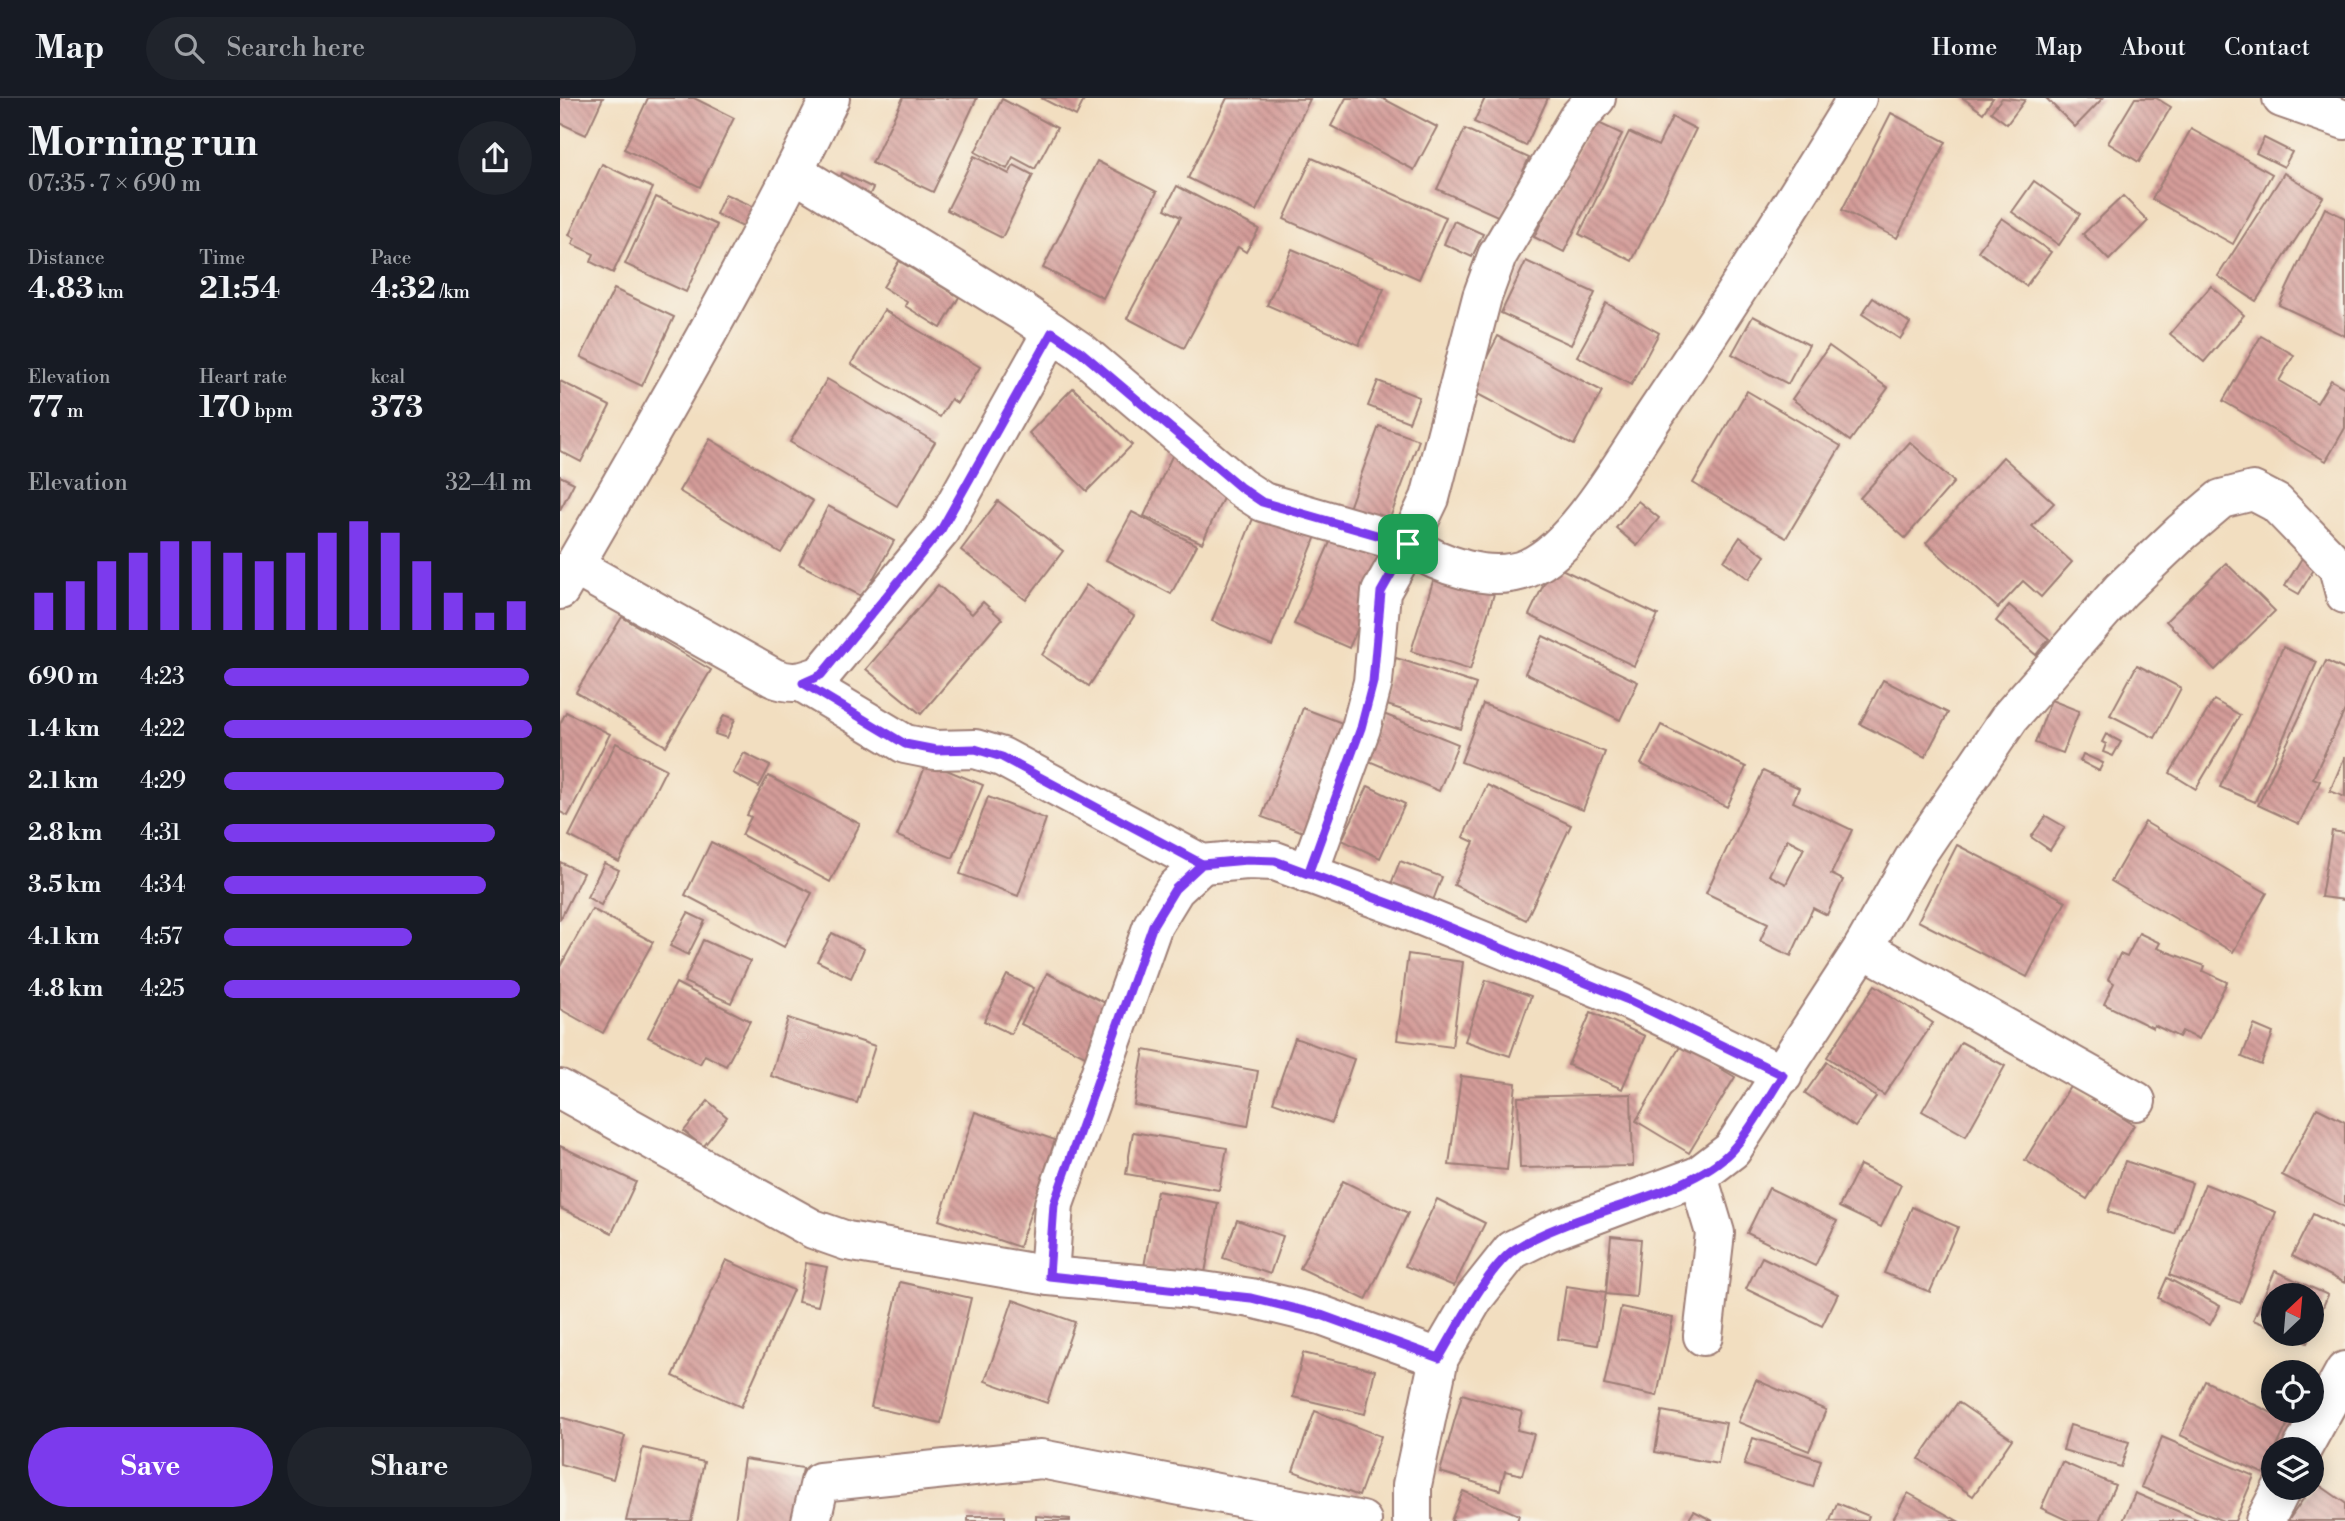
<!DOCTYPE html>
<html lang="en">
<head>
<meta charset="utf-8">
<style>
  body { margin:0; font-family:"Libre Bodoni",serif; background:#20242c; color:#f1f3f6; height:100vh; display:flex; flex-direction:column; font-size:26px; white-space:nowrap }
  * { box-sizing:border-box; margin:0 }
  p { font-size:23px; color:#9ea1a6 }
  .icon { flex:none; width:38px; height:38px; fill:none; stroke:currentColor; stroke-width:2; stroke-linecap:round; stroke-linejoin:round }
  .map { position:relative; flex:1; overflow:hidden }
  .side { display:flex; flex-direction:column; background:#171b24; width:560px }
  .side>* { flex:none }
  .needle { width:46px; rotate:26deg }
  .controls { position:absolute; left:1701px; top:1185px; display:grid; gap:14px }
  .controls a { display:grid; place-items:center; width:63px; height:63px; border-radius:50%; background:#171b24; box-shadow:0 4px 18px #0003; font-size:35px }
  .pin { position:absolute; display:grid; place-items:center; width:60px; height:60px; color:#fff; margin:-30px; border-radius:14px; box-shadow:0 4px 10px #0006 }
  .round { display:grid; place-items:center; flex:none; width:74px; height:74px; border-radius:37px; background:#20242c }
  .overview { display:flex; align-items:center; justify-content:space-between; height:119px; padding:0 28px }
  h1 { font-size:38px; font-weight:700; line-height:52px }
  .figures { display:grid; grid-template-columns:repeat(3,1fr); gap:10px; height:119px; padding:7px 28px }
  .figures div { display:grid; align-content:center }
  .figures b { font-size:30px; font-weight:700 }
  .figures small { font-size:19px; font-weight:400 }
  .figures p { font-size:19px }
  .chart { height:196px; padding:14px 28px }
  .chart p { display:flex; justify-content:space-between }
  .chart svg { width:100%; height:126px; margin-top:7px; stroke:#7c3aed; stroke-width:6 }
  .action { display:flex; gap:14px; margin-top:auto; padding:14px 28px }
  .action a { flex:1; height:80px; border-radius:42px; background:#7c3aed; color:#fff; font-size:28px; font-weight:700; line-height:80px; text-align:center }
  .action a+a { background:#20242c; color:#f1f3f6 }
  ul { padding:0 28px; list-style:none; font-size:23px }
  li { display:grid; grid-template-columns:112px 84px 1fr; align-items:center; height:52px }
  li i { height:18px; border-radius:9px; background:#7c3aed }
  header { display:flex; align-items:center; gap:42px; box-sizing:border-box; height:98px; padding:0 35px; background:#171b24; border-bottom:2px solid #363941 }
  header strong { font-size:33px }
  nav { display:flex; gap:38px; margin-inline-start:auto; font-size:24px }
  .search { width:490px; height:63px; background:#20242c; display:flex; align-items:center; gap:18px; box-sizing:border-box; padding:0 24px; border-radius:38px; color:#9ea1a6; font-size:26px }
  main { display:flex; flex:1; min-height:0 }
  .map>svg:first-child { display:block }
</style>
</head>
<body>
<header>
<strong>Map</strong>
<div class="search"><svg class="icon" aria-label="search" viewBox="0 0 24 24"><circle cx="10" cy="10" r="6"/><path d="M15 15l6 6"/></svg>Search here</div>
<nav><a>Home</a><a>Map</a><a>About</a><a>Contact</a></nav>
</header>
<main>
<section class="side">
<div class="overview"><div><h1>Morning run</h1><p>07:35 · 7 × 690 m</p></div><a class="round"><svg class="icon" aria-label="share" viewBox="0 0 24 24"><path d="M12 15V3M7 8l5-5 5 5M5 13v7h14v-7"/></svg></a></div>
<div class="figures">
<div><p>Distance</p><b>4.83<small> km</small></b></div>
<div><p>Time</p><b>21:54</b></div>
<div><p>Pace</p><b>4:32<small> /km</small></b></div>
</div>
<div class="figures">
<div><p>Elevation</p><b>77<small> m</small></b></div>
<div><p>Heart rate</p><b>170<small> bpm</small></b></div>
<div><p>kcal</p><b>373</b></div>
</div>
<div class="chart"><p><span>Elevation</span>32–41 m</p>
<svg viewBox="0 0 160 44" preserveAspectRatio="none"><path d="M5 44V31M15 44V27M25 44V20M35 44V17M45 44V13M55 44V13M65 44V17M75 44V20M85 44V17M95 44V10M105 44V6M115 44V10M125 44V20M135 44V31M145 44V38M155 44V34"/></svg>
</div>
<ul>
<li><b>690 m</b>4:23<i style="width:99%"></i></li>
<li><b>1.4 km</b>4:22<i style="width:100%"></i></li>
<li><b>2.1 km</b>4:29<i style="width:91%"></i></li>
<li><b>2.8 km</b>4:31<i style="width:88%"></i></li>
<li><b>3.5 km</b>4:34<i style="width:85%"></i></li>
<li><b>4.1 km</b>4:57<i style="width:61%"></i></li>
<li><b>4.8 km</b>4:25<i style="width:96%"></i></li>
</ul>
<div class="action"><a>Save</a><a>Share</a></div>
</section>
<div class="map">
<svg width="1785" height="1423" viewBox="0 0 1785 1423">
  <defs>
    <pattern id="building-back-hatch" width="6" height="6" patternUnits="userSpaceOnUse" patternTransform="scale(1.75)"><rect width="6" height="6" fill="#d49c99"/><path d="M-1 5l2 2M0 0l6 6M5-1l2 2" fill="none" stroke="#ae7f7d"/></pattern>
  </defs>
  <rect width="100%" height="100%" fill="#f7f3e8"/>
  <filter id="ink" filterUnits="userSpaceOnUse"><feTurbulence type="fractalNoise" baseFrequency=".0143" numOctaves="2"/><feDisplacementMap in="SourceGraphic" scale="14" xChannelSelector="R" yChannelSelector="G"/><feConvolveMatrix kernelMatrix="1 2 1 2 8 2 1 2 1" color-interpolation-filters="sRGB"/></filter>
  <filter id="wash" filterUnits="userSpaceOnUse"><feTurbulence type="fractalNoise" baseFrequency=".00686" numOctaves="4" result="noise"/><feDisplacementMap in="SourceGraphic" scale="28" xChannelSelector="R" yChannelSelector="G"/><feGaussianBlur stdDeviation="1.57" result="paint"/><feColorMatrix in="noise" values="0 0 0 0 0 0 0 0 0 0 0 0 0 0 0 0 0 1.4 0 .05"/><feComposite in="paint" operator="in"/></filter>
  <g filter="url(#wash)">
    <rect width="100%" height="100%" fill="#f2dec0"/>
    <g id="blocks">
      <g fill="url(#building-back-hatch)" fill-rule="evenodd">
        <polygon points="0,0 43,0 26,37 0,25"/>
        <polygon points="88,0 134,0 174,20 140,89 64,51"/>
        <polygon points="343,0 417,0 373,94 312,65"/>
        <polygon points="481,0 525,0 516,18"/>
        <polygon points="667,0 750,1 696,113 628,80"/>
        <polygon points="786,0 822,0 877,29 854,72 771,28"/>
        <polygon points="925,0 988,0 966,48 914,24"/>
        <polygon points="1403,0 1433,0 1423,15"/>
        <polygon points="1442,0 1465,2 1447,26 1431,14"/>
        <polygon points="1486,0 1543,0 1515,29"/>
        <polygon points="1575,0 1596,0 1611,9 1579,64 1548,45"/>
        <polygon points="442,1 497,30 475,71 453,59 447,71 415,54"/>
        <polygon points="1331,15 1386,44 1337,140 1282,112"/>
        <polygon points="1112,19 1136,31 1072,163 1019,136 1069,34 1098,48"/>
        <polygon points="1032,22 1062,36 1004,154 974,139"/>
        <polygon points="905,31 969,60 942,120 877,91"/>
        <polygon points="1631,31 1712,76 1673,146 1592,101"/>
        <polygon points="1704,40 1732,54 1724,69 1696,55"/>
        <polygon points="414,58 449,76 454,67 473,77 442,140 387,112"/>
        <polygon points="752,60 886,119 859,181 724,121"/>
        <polygon points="537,63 597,94 543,200 483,170"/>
        <polygon points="42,66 93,90 53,175 31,164 34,156 12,146 15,140 9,137"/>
        <polygon points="282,75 313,90 308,100 277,85"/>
        <polygon points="1724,75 1763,99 1696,203 1658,178"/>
        <polygon points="1474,83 1520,116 1499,147 1452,114"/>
        <polygon points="617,88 699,131 686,154 678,149 624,250 567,220 621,119 605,111"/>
        <polygon points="165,96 197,110 187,131 156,116"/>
        <polygon points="1563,98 1588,123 1549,162 1523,136"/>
        <polygon points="96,99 157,127 126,194 65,166"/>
        <polygon points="1765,110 1785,120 1785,238 1719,207"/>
        <polygon points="1442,120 1491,154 1466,188 1418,153"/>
        <polygon points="894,123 923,136 912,159 884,146"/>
        <polygon points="732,151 824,191 799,247 707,207"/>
        <polygon points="339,163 399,199 381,230 345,208 347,204 323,189"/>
        <polygon points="966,163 1035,195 1011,247 941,215"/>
        <polygon points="1651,188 1684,217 1644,264 1610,236"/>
        <polygon points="54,191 114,219 82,288 21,259"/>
        <polygon points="1313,200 1350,225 1340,241 1302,216"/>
        <polygon points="1046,205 1099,235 1071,287 1017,258"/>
        <polygon points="324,212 420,269 397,305 391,301 380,319 291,266"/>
        <polygon points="1193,218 1249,247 1228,286 1172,256"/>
        <polygon points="938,238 1042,293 1014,347 910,292"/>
        <polygon points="1701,238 1734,257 1719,283 1757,305 1771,282 1785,290 1785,330 1766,363 1663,303"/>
        <polygon points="1269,248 1328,290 1290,343 1232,301"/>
        <polygon points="267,281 375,344 337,408 230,344"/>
        <polygon points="0,283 50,308 21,364 0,353"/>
        <polygon points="818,283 859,299 849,324 808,308"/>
        <polygon points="513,290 572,347 527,393 469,335"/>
        <polygon points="1187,293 1281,348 1226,440 1133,385"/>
        <polygon points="819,328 859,342 827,428 788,413"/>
        <polygon points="150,341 253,403 221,455 119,393"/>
        <polygon points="1350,344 1394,384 1345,440 1300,400"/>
        <polygon points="613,356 671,383 642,445 584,418"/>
        <polygon points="1443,359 1494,405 1472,428 1512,464 1481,499 1463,483 1438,510 1366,445"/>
        <polygon points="0,378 14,385 0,412"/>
        <polygon points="438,403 503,453 466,502 401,452"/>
        <polygon points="1078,403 1099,420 1077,448 1056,430"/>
        <polygon points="268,408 334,443 303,499 239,466"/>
        <polygon points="698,408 758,433 712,548 652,523"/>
        <polygon points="572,414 637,447 611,496 546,462"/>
        <polygon points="777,428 832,453 789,550 734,526"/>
        <polygon points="1180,439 1205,458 1189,481 1164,463"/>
        <polygon points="1745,455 1759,463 1739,496 1725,488"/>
        <polygon points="1666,465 1715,513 1655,572 1606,523"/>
        <polygon points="993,467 1098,517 1074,568 969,517"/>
        <polygon points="875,477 934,496 910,572 851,553"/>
        <polygon points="378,487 412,516 423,504 442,521 361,616 306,571"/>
        <polygon points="526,487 574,518 529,588 482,557"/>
        <polygon points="1449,507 1489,541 1476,557 1436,523"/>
        <polygon points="62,519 151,572 106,648 16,594"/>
        <polygon points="983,538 1078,584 1060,622 965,575"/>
        <polygon points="1723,549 1757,564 1695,704 1660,689"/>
        <polygon points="836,560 916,586 901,631 821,605"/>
        <polygon points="1766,563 1785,572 1785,612 1753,680 1760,683 1739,726 1698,707"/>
        <polygon points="1577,567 1621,590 1595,640 1550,617"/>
        <polygon points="1323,582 1388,615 1365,659 1300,626"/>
        <polygon points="1491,602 1519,613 1503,655 1475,645"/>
        <polygon points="1654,602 1680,617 1636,691 1610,675"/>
        <polygon points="923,606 1045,654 1023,712 901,664"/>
        <polygon points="743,610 798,631 757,739 702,719"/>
        <polygon points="6,614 50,636 8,718 0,714 0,626"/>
        <polygon points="821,615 898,646 879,693 802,660"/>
        <polygon points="164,617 175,621 167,640 155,636"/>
        <polygon points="1101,627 1186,669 1167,709 1081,666"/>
        <polygon points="1546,636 1561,644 1553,658 1543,654 1546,646 1542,644"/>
        <polygon points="56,645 106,671 59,764 9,738"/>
        <polygon points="184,655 210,668 199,689 173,675"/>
        <polygon points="1523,656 1543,665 1539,673 1520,663"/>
        <polygon points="1785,658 1785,699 1770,693"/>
        <polygon points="367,664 423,687 393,760 337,738"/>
        <path d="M1203,673L1239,690L1233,704L1292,732L1271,776L1283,782L1267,817L1253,810L1231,858L1200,843L1208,825L1146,795ZM1227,741L1244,750L1226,786L1209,777Z"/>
        <polygon points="208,678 300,726 270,784 182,737 191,719 187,717"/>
        <polygon points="927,687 1011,727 966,822 894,787 914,744 903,739"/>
        <polygon points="808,688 845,706 820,760 782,742"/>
        <polygon points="428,699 486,721 458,798 400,776"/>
        <polygon points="1486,718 1505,729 1490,752 1471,739"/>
        <polygon points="1585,724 1707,795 1673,854 1551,783"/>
        <polygon points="1772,733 1785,735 1785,802 1761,799"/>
        <polygon points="151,744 252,795 224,849 125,797"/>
        <polygon points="1397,747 1506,803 1467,879 1358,823"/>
        <polygon points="840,763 882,779 870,810 828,794"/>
        <polygon points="0,764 23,775 0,822"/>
        <polygon points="44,765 59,772 41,807 27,799"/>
        <polygon points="32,811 93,844 43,935 0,911 0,869"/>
        <polygon points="128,815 145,823 128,857 110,848"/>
        <polygon points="272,835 304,851 291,880 257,863"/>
        <polygon points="1579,835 1600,845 1597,850 1645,868 1643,873 1667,884 1639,941 1622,933 1619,939 1594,927 1593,930 1544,906 1554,885 1548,881 1560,856 1567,859"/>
        <polygon points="143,842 190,863 171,905 124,884"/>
        <polygon points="848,856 903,864 892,949 837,942"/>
        <polygon points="487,875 555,910 529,960 461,926"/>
        <polygon points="447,877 474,890 451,936 424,923"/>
        <polygon points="926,882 971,898 950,958 905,943"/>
        <polygon points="116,885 190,923 166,968 145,957 140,966 88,939"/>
        <polygon points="1315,887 1373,925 1324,997 1267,959"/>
        <polygon points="1031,914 1085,938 1062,991 1008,967"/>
        <polygon points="228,920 315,948 297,1005 211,978"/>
        <polygon points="1694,927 1713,935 1701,967 1682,959"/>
        <polygon points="735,940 794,961 772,1025 713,1004"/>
        <polygon points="1401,944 1445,968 1406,1038 1362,1013"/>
        <polygon points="1121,947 1175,979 1129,1055 1076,1023"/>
        <polygon points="584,952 698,973 688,1028 574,1007"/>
        <polygon points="1267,964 1316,999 1295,1029 1245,995"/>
        <polygon points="901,978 956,985 947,1072 889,1067"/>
        <polygon points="1511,987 1574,1027 1527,1101 1465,1062"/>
        <polygon points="1071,996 1073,1068 960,1070 958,999"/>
        <polygon points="148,1003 167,1019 143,1049 124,1033"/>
        <polygon points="1757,1010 1785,1024 1785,1109 1722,1077"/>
        <polygon points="415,1014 495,1042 459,1149 379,1122"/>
        <polygon points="573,1034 667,1050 659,1092 566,1076"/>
        <polygon points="0,1048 76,1084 52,1135 0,1110"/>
        <polygon points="1565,1063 1632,1085 1615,1136 1548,1114"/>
        <polygon points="1300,1067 1341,1087 1321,1129 1279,1109"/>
        <polygon points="783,1083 848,1115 806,1202 740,1170"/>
        <polygon points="1645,1086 1716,1114 1680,1205 1609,1177"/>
        <polygon points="1209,1090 1277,1123 1255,1168 1187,1135"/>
        <polygon points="597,1093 658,1105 644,1180 584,1169"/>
        <polygon points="877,1101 925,1125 894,1188 845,1168"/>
        <polygon points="1352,1109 1398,1129 1370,1194 1324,1175"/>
        <polygon points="1753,1116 1785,1132 1785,1185 1732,1158"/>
        <polygon points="677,1122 723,1138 710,1176 663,1160"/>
        <polygon points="1051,1138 1081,1141 1076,1199 1046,1196"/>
        <polygon points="1202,1159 1278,1196 1262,1228 1186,1191"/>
        <polygon points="166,1162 233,1192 181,1309 113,1278"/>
        <polygon points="246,1165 267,1169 258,1208 238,1204"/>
        <polygon points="1715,1173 1768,1197 1752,1235 1752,1197 1713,1197 1713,1230 1693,1222"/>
        <polygon points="1607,1180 1660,1208 1650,1227 1598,1200"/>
        <polygon points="340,1184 411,1200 381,1325 311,1309"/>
        <polygon points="1006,1188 1046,1194 1038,1247 998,1241"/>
        <polygon points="453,1202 515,1224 487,1305 425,1283"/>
        <polygon points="1061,1209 1113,1220 1097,1298 1044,1287"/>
        <polygon points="1725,1236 1752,1236 1747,1245"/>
        <polygon points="743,1255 815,1272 805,1316 733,1299"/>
        <polygon points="1196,1282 1266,1312 1249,1353 1178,1324"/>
        <polygon points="1645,1283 1729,1323 1704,1376 1620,1337"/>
        <polygon points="902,1296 962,1314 957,1332 974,1336 962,1377 945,1373 940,1392 880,1374"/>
        <polygon points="1398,1304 1452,1341 1413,1398 1359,1361"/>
        <polygon points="755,1313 821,1338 799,1398 733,1373"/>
        <polygon points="1102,1313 1166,1325 1158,1366 1095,1354"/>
        <polygon points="0,1319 65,1338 53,1381 0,1366"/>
        <polygon points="1510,1327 1569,1344 1561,1369 1503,1352"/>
        <polygon points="1602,1339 1694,1378 1675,1423 1663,1423 1581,1389"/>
        <polygon points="1193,1340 1261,1362 1253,1389 1184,1367"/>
        <polygon points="83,1350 144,1364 131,1423 66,1423"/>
        <polygon points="184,1361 243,1370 235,1423 175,1423"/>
        <polygon points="1502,1364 1555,1387 1539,1423 1509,1423 1481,1410"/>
        <polygon points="1755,1384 1785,1405 1785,1423 1728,1423"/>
        <polygon points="903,1393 959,1417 957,1423 891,1423"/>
        <polygon points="1348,1395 1398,1423 1332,1423"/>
        <polygon points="1575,1395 1641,1423 1563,1423"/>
        <polygon points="1277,1405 1309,1418 1307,1423 1270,1423"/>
        <polygon points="1134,1413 1153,1423 1128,1423"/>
        <rect x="408" y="1418" width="37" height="5"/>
        <polygon points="476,1418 510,1421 510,1423 476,1423"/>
      </g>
    </g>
  </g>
  <g filter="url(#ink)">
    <use href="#blocks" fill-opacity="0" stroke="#9e7e76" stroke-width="2"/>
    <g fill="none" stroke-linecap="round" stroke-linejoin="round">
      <g stroke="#9e7e76" stroke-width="42">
        <g id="minor">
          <polyline points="1722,0 1785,22"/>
          <polyline points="234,74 464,215 521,254 680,389 703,404 848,446 870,400 922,199 937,158 1018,20 1036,0"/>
          <path d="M14,468L214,580C232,587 243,584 261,577L381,432L492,234"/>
          <path d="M0,492C94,330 189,168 270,0"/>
          <polyline points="243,585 345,646 375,652 415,651 442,659 642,766 687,762 715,763 842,810 1066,901 1223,977"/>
          <path d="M748,776L801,630L813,584L821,494L848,446C879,467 931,486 968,470C1015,450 1063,364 1092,321C1163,216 1231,109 1297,0"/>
          <polyline points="1303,850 1576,1003"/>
          <polyline points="0,991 253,1131 287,1143 489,1178 622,1190 691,1200 761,1217 879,1260"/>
          <polyline points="1138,1078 1155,1135 1143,1238"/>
          <polyline points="489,1178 494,1106 593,827 615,791 642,766"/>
          <polyline points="1742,1351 1785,1273"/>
          <polyline points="251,1423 260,1384 481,1361 802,1423"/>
          <polyline points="852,1423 852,1387 879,1260 914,1200 952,1152 988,1134 1138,1078 1172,1052 1303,850 1355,759 1450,619 1561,492 1622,434 1661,401 1693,393 1716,405 1778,469 1785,496"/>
          <polyline points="1705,1423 1722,1390"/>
        </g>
      </g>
      <use href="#minor" stroke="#fff" stroke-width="38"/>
    </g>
  </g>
  <g fill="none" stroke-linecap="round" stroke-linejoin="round" filter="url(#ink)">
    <g stroke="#fff" stroke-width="14">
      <path id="route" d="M848,446L821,494L813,584L801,630L748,776L715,763L687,762L642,766L615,791L593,827L494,1106L489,1178L691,1200L761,1217L879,1260C895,1233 929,1168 955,1151C1014,1112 1126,1101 1172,1052C1192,1031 1207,1001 1223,977L1066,901L842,810L715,763L687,762L642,766L442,659L415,651L376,652L345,646L243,585L261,577L381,432L492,234L521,254L680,389L702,404L848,446"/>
    </g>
    <use href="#route" stroke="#7c3aed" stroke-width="9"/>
  </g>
</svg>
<div class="controls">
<a><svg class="needle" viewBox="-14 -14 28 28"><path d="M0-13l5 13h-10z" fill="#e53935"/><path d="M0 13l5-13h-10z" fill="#9ea1a6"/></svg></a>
<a><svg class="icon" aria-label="locate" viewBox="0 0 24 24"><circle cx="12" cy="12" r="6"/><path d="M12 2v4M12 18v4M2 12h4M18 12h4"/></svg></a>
<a><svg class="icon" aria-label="layers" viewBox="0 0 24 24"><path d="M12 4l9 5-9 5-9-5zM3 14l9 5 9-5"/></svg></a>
</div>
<div class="pin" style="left:848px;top:446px;background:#1e9e55"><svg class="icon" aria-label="arrive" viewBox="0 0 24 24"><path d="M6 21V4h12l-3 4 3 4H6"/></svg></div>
</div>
</main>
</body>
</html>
